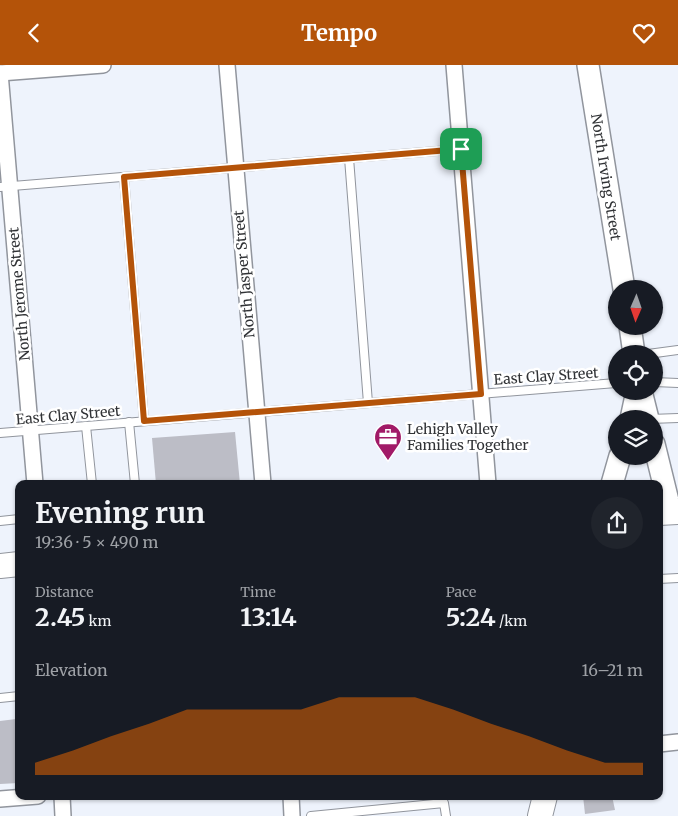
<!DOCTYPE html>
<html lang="en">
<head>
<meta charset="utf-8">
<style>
  body { margin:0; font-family:Merriweather,serif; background:#20242c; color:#f1f3f6; height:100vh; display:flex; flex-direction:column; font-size:19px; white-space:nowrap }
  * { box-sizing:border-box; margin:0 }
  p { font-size:16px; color:#9ea1a6 }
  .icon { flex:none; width:28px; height:28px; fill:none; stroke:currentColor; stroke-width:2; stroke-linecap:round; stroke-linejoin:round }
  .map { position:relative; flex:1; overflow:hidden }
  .side { position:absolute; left:15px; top:415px; width:648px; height:320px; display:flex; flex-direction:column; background:#171b24; border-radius:10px; box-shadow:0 1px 4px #0004 }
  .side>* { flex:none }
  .needle { width:32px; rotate:182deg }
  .controls { position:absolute; left:608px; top:215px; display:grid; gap:10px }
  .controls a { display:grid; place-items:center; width:55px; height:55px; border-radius:50%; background:#171b24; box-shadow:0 1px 4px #0004; font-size:25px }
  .pin { position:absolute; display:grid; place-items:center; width:42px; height:42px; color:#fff; margin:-21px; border-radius:10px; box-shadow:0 2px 8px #0006 }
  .round { display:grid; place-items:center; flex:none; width:52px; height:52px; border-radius:26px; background:#20242c }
  .summary { display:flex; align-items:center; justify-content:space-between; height:85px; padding:0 20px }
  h1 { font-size:28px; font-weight:700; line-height:38px }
  .metrics { display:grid; grid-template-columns:repeat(3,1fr); gap:8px; height:85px; padding:5px 20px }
  .metrics div { display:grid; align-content:center }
  .metrics b { font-size:25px; font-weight:700 }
  .metrics small { font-size:14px; font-weight:400 }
  .metrics p { font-size:14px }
  .chart { height:140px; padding:10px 20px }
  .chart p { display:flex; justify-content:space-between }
  .chart svg { width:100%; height:90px; margin-top:5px; fill:#b45309; opacity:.7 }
  header { display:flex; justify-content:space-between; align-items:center; height:65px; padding:0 20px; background:#b45309; color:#fff; font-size:22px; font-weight:700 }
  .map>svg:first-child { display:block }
</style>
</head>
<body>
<header><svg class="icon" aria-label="back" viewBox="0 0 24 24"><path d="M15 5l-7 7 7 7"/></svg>Tempo<svg class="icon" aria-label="heart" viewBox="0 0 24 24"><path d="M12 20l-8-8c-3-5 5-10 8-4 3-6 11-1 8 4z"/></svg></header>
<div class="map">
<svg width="678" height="751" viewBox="0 0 678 751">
  <rect width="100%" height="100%" fill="#eef3fc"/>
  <g fill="#bcbdc6">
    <polygon points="235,367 240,419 156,419 152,373"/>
    <polygon points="16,654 19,687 19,718 0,719 0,656"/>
    <polygon points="583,731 612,731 615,745 585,749"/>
  </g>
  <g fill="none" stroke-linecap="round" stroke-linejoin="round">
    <g stroke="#91959d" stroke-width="10">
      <g id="service">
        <polyline points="349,93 368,338"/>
        <polyline points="124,112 144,356"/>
        <polyline points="0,122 461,84"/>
        <polyline points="648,289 678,285"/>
        <polyline points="654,317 678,318"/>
        <polyline points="650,354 678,353"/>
        <polyline points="129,357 135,419"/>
        <polyline points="86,361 92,419"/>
        <polyline points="0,368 616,318"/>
        <polyline points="0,456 19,454"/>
        <polyline points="659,514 678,513"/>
        <polyline points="0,633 19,631"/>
        <polyline points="311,751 444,738 446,751"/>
      </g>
    </g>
    <g stroke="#91959d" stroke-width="18">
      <g id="minor">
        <polyline points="227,0 263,419"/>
        <polyline points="454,0 488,419"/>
        <polyline points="0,8 35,419"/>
        <polyline points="0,8 103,0"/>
        <polyline points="659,679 678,677"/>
        <polyline points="62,731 63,751"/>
        <polyline points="291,731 292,751"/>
        <polyline points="0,734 38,731"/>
      </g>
    </g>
    <g stroke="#91959d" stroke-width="24">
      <g id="secondary">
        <polyline points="588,0 624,224"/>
        <polyline points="630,261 634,289"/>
        <polyline points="641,326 648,354"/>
        <polyline points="631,354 637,326"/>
        <polyline points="654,379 668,436 672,442 678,445"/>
        <polyline points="612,419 620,391"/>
      </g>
    </g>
    <g stroke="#91959d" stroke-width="26">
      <g id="primary">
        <polyline points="659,448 678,447"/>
        <polyline points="0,501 19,499"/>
        <polyline points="540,751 545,731"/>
      </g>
    </g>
    <use href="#service" stroke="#fff" stroke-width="8"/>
    <use href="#minor" stroke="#fff" stroke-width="15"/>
    <use href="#secondary" stroke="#fff" stroke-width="21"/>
    <use href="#primary" stroke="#fff" stroke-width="24"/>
  </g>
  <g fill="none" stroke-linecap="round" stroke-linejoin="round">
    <g stroke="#fff" stroke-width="10">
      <polygon id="route" points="461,84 481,329 144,356 124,112"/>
    </g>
    <use href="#route" stroke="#b45309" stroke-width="6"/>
  </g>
  <defs>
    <g id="office-pin" transform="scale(1.4375)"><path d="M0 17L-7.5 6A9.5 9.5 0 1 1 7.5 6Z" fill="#a11a67" stroke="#fff"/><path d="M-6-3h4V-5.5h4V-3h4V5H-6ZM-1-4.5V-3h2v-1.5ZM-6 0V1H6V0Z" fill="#fff"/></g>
  </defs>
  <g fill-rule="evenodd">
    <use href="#office-pin" x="388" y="372"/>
  </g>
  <g text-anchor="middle" stroke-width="5" stroke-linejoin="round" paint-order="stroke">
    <g font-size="14" fill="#313336" stroke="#fff">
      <text transform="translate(606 112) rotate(81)" y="5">North Irving Street</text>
      <text transform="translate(244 209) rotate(-95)" y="5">North Jasper Street</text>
      <text transform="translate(19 229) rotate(-95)" y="5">North Jerome Street</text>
      <text transform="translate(546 311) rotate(-4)" y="5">East Clay Street</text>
      <text transform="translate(68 350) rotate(-5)" y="5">East Clay Street</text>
    </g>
    <g font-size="14" fill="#313336" stroke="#fff" text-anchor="start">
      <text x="407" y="369">Lehigh Valley<tspan x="407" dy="16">Families Together</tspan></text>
    </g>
  </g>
</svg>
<div class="controls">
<a><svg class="needle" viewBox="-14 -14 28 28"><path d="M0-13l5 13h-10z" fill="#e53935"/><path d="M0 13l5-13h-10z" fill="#9ea1a6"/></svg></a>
<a><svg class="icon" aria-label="locate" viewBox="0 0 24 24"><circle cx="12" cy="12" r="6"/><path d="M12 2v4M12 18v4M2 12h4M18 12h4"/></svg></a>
<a><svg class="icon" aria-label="layers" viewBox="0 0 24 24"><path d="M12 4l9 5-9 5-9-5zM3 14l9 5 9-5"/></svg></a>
</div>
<div class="pin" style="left:461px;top:84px;background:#1e9e55"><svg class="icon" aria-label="arrive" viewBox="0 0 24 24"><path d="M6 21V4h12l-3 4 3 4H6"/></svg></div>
<section class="side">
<div class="summary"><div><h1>Evening run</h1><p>19:36 · 5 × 490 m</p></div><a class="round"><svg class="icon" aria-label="share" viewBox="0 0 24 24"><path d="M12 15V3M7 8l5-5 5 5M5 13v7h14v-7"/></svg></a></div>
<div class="metrics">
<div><p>Distance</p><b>2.45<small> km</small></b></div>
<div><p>Time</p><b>13:14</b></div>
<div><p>Pace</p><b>5:24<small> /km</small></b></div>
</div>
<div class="chart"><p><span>Elevation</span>16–21 m</p>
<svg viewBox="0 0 160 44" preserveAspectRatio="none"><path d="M0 44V38L10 32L20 25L30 19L40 12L50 12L60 12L70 12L80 6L90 6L100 6L110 12L120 19L130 25L140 32L150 38L160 38V44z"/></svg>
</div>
</section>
</div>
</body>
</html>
